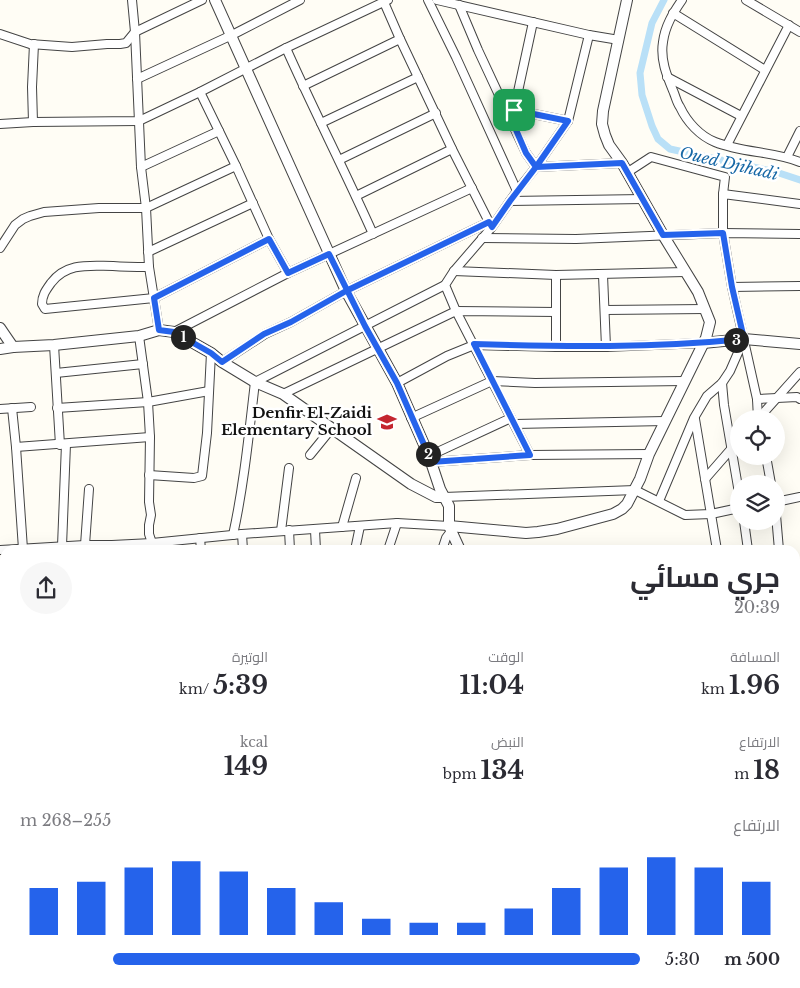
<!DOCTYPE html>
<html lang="ar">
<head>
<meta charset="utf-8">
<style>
  body { margin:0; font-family:"Libre Baskerville",Cairo,serif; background:#f7f7f7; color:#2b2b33; direction:rtl; height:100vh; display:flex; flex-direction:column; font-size:19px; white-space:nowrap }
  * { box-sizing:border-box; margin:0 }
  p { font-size:16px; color:#7c7c81 }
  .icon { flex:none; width:28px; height:28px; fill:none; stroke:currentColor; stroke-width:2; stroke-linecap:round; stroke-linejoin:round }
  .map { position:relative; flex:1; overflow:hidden; direction:ltr }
  .details { position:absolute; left:0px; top:545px; width:800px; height:444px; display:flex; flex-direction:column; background:#fff; border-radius:15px 15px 0 0; box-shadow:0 5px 20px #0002; direction:rtl }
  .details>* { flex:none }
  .fabs { position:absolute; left:730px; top:410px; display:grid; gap:10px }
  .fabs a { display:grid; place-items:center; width:55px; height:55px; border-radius:50%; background:#fff; box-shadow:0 5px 20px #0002; font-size:25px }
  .pin { position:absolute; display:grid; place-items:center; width:42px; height:42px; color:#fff; margin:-21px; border-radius:10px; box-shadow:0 2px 8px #0006 }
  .km { position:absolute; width:25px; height:25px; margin:-12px; border-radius:50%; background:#222; color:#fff; font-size:14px; line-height:25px; text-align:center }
  .round { display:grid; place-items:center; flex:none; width:52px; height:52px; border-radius:26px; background:#f7f7f7 }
  .summary { display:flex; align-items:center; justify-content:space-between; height:85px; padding:0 20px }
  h1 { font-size:28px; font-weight:700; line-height:38px }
  .figures { display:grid; grid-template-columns:repeat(3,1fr); gap:8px; height:85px; padding:5px 20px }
  .figures div { display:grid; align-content:center }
  .figures b { font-size:25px; font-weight:700 }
  .figures small { font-size:14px; font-weight:400 }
  .figures p { font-size:14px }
  .chart { height:140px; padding:10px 20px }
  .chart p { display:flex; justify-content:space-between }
  .chart svg { width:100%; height:90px; margin-top:5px; stroke:#2563eb; stroke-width:6 }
  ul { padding:0 20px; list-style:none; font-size:16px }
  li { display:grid; grid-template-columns:80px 60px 1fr; align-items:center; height:38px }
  li i { height:12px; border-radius:6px; background:#2563eb }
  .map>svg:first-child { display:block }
</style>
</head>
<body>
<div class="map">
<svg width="800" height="988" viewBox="0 0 800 988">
  <rect width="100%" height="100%" fill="#fffdf5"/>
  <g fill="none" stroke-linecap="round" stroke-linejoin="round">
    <polyline stroke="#b9e0f7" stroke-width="7" points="664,0 652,23 640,73 642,95 652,126 658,139 670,149 776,172 800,180"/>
    <g stroke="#444" stroke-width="10">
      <g id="minor">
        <polyline points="132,0 135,32 141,167 146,208 149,267 159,330"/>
        <polyline points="383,0 400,39 452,149 491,226"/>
        <polyline points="428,0 456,57 517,191 492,227 454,271 445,285 456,311 530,455"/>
        <polyline points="437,0 589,35 619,40"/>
        <path d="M682,0C673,13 665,26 663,42C660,60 667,76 674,93C676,98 677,103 680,107C687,122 700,136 715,142C742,153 773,151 800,162"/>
        <polyline points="746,0 800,32"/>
        <polyline points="459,5 478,50 526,153 536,167 622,163"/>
        <polyline points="673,13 765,70"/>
        <polyline points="0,34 30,44 72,47 107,44 120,44 126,43 135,32 202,0"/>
        <path d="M286,48C314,111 345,171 373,234"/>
        <polyline points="667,77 741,116"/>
        <polyline points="137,79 232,35 300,0"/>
        <polyline points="303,86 400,39"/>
        <polyline points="200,92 236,166 269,239 288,273"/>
        <polyline points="514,110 568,121"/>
        <polyline points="510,116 514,110 533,22"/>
        <polyline points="33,122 32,87 34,44"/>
        <polyline points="321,123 418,77"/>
        <polyline points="0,124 33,122 139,121 200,92 286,48 388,0"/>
        <polyline points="727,145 789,25"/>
        <polyline points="787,157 800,131"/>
        <polyline points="339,160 436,113"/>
        <polyline points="141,167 219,131"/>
        <polyline points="628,172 651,157 725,177 723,194"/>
        <polyline points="517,191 536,167 568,121 589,35"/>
        <polyline points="356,196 452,149"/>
        <polyline points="510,201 643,199"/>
        <polyline points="482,238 576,239 723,233 800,234"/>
        <polyline points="0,248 15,225 23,219 30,216 44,212 99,208 146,208 236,166"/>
        <polyline points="148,252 253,203"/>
        <path d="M149,267C137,267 125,267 113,266C90,266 67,262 51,283C46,290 42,295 42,304L45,309L154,298L269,239"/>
        <polyline points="454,271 556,275 685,272"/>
        <polyline points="556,275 556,347"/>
        <polyline points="603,275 606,347"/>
        <polyline points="732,287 800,286"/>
        <polyline points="605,310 705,309"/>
        <polyline points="174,332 288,273 472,188"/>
        <polyline points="139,336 148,402 150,437 149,502 151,515 149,525 149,534 152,543 153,550"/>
        <polyline points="54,345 60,445"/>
        <polyline points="222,362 265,334 291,322 346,291 489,222"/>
        <polyline points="56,373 143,364"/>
        <polyline points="397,383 447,356 474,345 556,347 606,347 703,343"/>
        <polyline points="722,383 724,405 739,493"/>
        <polyline points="283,394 456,311 556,312"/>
        <polyline points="757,399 797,397 800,399"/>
        <polyline points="12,408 16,447 150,437"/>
        <polyline points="57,408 148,402 209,391"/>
        <polyline points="0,409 31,407"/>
        <polyline points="411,418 492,381 535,383 684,381"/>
        <polyline points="695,419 717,550"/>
        <polyline points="758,419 757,399 732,287 723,233 723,194 800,204"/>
        <polyline points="758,419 800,372"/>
        <polyline points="515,424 665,421"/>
        <polyline points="16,447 23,549"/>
        <polyline points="310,455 332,428"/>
        <polyline points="429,456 511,418"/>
        <polyline points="766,456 771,484"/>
        <polyline points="431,462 530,455 649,454"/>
        <polyline points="149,475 194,478 202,476 207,433 211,353"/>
        <polyline points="705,479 739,440"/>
        <polyline points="444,497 635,490 685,515 711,514 739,508"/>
        <polyline points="659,501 694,418 707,396 722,383 730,371 744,339"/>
        <polyline points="776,502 800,497"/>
        <polyline points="776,515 779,550"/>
        <polyline points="744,521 748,550"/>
        <polyline points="342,527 356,478"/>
        <polyline points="289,530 290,550"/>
        <polyline points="315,530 316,550"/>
        <polyline points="281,531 289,468"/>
        <polyline points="242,534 243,550"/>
        <path d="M233,535C244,485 249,433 255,382L445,285"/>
        <polyline points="200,538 201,550"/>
        <polyline points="85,545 89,489"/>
        <polyline points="62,546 66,444"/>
        <polyline points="0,550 85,545 112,545 152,543 242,534 397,523 449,526"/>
        <polyline points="355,550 360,526"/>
        <polyline points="388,550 397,523"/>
        <polyline points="442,550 446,538 452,530"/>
        <polyline points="0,595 5,664"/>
        <polyline points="0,708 5,708"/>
        <polyline points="0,854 5,833"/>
        <polyline points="136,988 137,984"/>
        <polyline points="280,988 280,984"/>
      </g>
    </g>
    <g stroke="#444" stroke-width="12">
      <g id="tertiary">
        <polyline points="215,0 346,291 397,383 429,456 440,489 449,506 449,526 460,550"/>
        <polyline points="0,328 13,347"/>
        <polyline points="703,343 744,339 800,344"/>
        <polyline points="0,349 13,347 54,345 139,336 159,330 174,332 211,353 222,362 255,382 283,394 411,484 436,497 444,497"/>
        <polyline points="449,526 526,533 538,532 557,529 613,514 622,509 627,504 640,479 649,454 706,338 710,322 698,292 663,235 622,163 609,145 605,135 602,124 603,111 627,0"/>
        <polyline points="645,984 649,988"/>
        <polyline points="566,988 571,984"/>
      </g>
    </g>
    <use href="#minor" stroke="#fff" stroke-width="8"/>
    <use href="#tertiary" stroke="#fff" stroke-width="10"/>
  </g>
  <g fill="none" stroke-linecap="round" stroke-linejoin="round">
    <g stroke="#fff" stroke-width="10">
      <path id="route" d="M514,110L510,116L526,153L536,167L510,201L492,227L489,222L346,291L291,322L264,334L222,362L211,353L174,332L159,330L154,298L269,239L288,273L329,254L365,326L397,383L429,456L431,462L530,455L474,344C564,347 654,348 744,339L732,287L723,233L663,235L622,163L536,167L568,121L514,110"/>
    </g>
    <use href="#route" stroke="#2563eb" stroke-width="6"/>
  </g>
  <defs>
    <g id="school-bare" transform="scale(1.5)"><path d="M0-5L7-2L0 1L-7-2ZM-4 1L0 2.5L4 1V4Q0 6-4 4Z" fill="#c4262e" stroke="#fff" stroke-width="2.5" paint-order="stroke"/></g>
  </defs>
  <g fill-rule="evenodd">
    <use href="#school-bare" x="387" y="422"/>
  </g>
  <g text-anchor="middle" stroke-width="5" stroke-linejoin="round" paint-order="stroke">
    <g font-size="15" font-weight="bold" fill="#111" stroke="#fff" text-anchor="end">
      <text x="372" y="418">Denfir El-Zaidi<tspan x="372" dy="17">Elementary School</tspan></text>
    </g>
    <g font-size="16" font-style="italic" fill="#1768a6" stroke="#fff">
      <text transform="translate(729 163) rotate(13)" y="6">Oued Djihadi</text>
    </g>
  </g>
</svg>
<div class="fabs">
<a><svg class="icon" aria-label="locate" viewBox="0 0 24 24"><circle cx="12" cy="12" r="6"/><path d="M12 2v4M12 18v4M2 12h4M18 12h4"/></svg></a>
<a><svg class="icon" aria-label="layers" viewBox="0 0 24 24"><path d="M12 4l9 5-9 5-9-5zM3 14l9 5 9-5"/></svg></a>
</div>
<div class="pin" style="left:514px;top:110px;background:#1e9e55"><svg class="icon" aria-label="arrive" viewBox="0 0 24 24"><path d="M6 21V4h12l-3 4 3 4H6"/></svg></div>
<b class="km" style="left:183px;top:337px">1</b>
<b class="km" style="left:428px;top:454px">2</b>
<b class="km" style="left:736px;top:340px">3</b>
<section class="details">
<div class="summary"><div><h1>جري مسائي</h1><p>20:39</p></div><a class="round"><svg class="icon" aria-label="share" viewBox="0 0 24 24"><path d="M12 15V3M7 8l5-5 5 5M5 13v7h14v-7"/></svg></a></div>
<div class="figures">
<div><p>المسافة</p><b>1.96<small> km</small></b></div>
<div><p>الوقت</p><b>11:04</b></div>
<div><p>الوتيرة</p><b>5:39<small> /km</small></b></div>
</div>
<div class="figures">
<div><p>الارتفاع</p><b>18<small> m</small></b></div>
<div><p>النبض</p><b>134<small> bpm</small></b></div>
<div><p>kcal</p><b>149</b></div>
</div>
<div class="chart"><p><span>الارتفاع</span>255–268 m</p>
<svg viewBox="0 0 160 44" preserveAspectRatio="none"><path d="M5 44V21M15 44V18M25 44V11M35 44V8M45 44V13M55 44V21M65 44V28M75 44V36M85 44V38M95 44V38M105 44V31M115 44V21M125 44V11M135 44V6M145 44V11M155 44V18"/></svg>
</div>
<ul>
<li><b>500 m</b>5:30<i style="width:85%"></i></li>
</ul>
</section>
</div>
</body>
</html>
